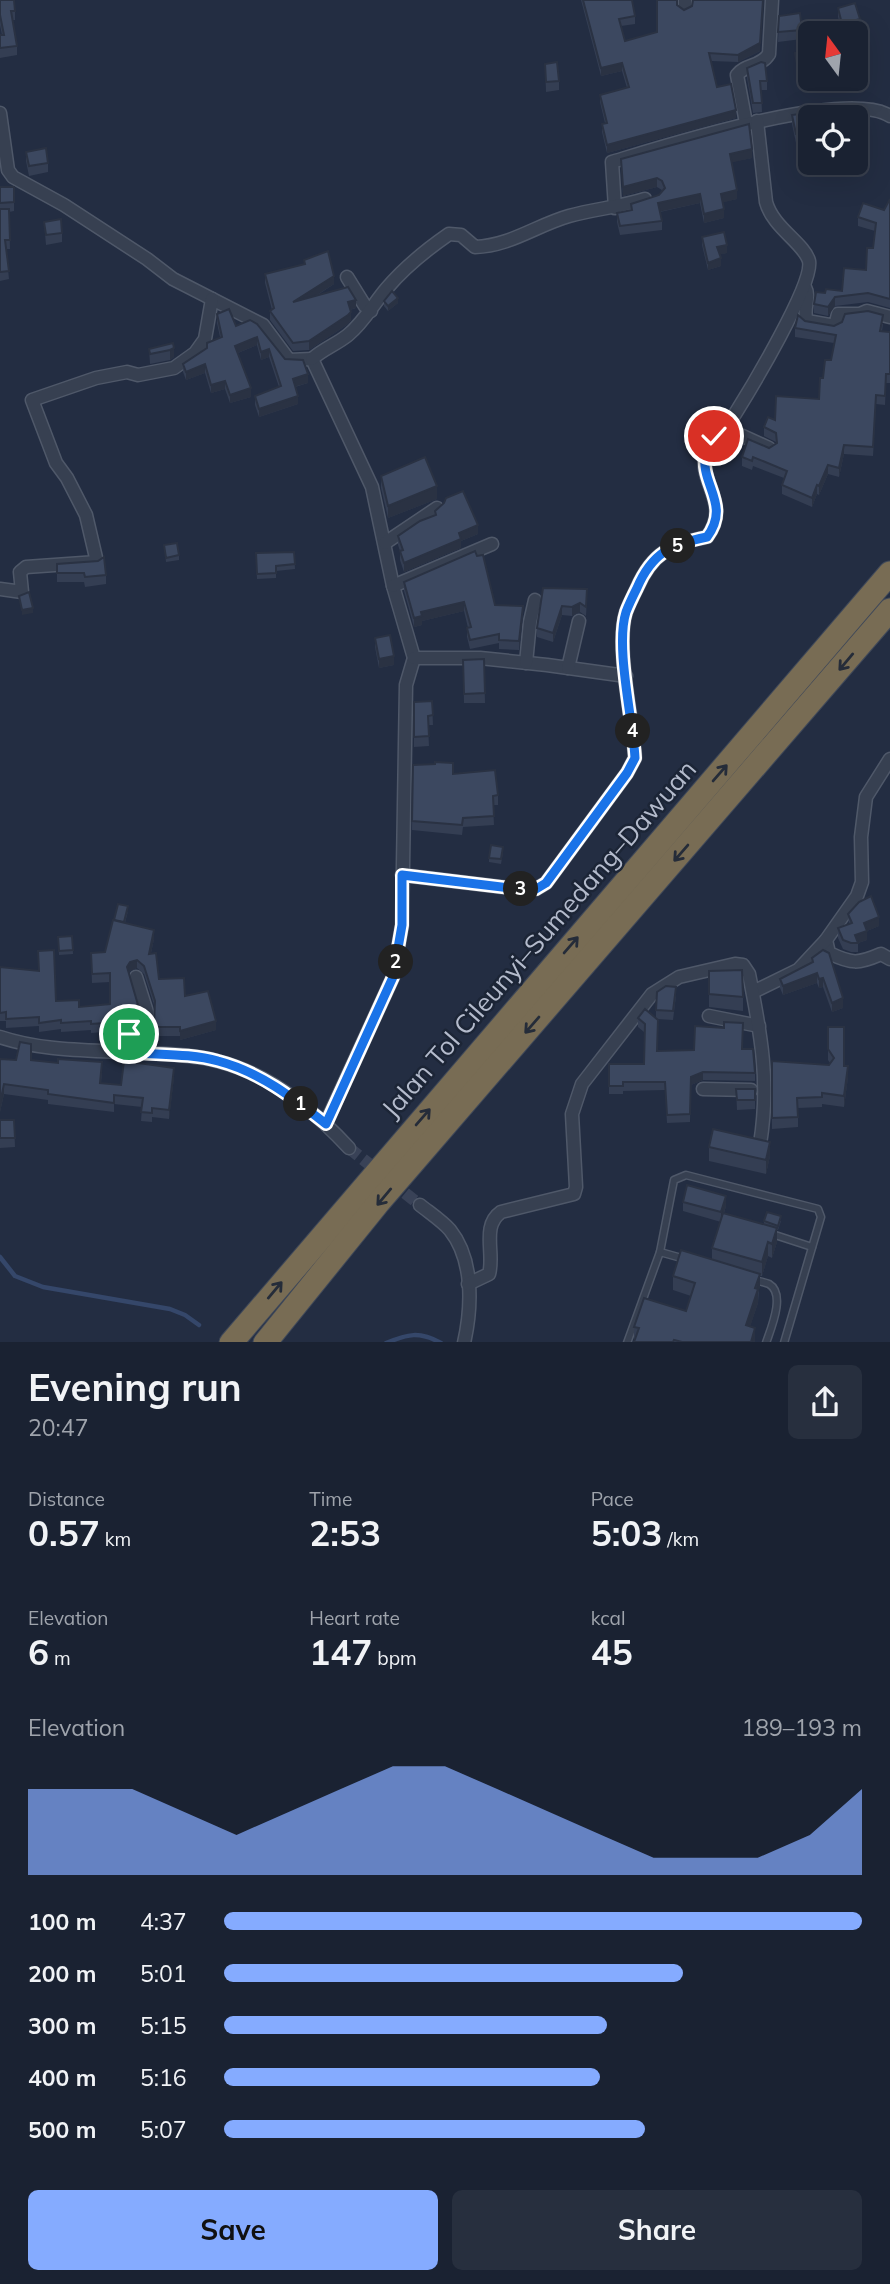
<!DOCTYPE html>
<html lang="en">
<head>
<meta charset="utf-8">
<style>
  body { margin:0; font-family:Mulish,sans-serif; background:#272f3e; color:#f1f3f6; height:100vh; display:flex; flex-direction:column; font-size:26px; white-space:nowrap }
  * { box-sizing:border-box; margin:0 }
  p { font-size:23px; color:#9fa4ac }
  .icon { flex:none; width:38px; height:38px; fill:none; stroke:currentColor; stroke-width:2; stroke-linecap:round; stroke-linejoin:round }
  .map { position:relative; height:1342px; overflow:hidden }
  .drawer { display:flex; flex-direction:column; background:#1a2232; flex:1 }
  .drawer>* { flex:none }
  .needle { width:46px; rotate:345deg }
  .fabs { position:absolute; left:798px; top:21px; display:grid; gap:14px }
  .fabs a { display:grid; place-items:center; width:70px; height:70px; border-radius:10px; background:#1a2232; box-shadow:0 7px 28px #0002,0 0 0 2px #383f4d; font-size:35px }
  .pin { position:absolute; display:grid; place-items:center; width:60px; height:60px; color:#fff; margin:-30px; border:4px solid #fff; border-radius:50%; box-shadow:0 2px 7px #0007 }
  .km { position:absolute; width:35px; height:35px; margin:-18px; border-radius:50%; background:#222; color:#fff; font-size:19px; line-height:35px; text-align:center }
  .round { display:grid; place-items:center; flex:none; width:74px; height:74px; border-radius:10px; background:#272f3e }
  .headline { display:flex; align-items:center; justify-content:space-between; height:119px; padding:0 28px }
  h1 { font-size:38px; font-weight:700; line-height:52px }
  .metrics { display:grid; grid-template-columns:repeat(3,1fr); gap:10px; height:119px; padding:7px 28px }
  .metrics div { display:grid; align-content:center }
  .metrics b { font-size:35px; font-weight:700 }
  .metrics small { font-size:19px; font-weight:400 }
  .metrics p { font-size:19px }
  .chart { height:196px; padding:14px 28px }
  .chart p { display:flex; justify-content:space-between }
  .chart svg { width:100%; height:126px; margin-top:7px; fill:#85abff; opacity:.7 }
  .primary-button { display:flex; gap:14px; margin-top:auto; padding:14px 28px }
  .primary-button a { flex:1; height:80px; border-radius:10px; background:#85abff; color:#111; font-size:28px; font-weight:700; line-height:80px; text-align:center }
  .primary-button a+a { background:#272f3e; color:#f1f3f6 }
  ul { padding:0 28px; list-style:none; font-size:23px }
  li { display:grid; grid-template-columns:112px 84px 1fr; align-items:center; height:52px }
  li i { height:18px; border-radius:9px; background:#85abff }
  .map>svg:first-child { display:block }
</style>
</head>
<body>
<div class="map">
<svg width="890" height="1343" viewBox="0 0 890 1343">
  <rect width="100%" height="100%" fill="#232d42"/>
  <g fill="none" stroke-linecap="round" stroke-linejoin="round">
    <g stroke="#35476a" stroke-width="4.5">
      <polyline points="0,1257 15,1276 43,1287 170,1309 185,1315 199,1325"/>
      <path d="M386,1343C408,1334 419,1331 441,1343"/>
    </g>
    <polyline stroke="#394257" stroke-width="12" stroke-dasharray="12 6" stroke-linecap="butt" points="349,1148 420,1205"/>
    <g stroke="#4f5869" stroke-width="9">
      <g id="lane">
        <polyline points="772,1234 812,1247"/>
        <polyline points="660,1252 685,1259"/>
        <path d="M752,1279C757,1281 764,1282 769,1284C786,1294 771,1328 766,1343"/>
        <polyline points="627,1343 660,1252 674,1180 686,1175 818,1209 821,1217 784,1343"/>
      </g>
    </g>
    <g stroke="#4f5869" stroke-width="15">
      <g id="street">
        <polyline points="685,9 685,0"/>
        <polyline points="0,113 8,170 13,177 64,205 147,259 173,279 263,325 289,360 312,359 372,487 393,586 414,658 406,685 402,925 393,977 326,1123"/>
        <path d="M746,123L737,75C745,64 761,67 769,54L772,0"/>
        <path d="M615,208L612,162C665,146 846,88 890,116"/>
        <polyline points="347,277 365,306 371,311"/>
        <path d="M805,287C811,298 802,310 807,321L835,326L838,314H860L867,311L890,317"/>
        <path d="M312,359C323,349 337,344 348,335C364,322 374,303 387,288C404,268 426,250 449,234L461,235L475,247C510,246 537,225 569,216C594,209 620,207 645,199"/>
        <polyline points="725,428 769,448"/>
        <polyline points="385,543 437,508"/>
        <polyline points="393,586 492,544"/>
        <polyline points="0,589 22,592 20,572 26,567 97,562 86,515 67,478 56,463 32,400 96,378 127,372 138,375 174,368 195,353 205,339 212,299"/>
        <polyline points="414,658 480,658 547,665 626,676"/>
        <polyline points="526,663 530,622 535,600"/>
        <polyline points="568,668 579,621"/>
        <path d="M402,875L527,890L536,889L546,883L627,773L635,758C633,718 615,647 626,612C629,604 633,596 637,588C652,553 671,544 707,537C732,503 697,483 706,451C710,435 727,427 735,414C750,390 814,284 809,261C804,243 773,228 766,202L757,121"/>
        <path d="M826,940L829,953C852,964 858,964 881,954L890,959"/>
        <polyline points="753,992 798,970 826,940 857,896 862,882 861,837 866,797 890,759"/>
        <polyline points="709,1016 759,1026"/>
        <path d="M0,1037C39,1050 81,1050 121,1052C148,1053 193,1054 217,1061C270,1074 313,1109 349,1148"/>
        <polyline points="125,1052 129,1034 147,1031 147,1012 136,977"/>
        <polyline points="703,1089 751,1090"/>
        <path d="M420,1205C430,1213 442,1221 450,1230C474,1260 472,1307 464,1343"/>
        <path d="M468,1284L489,1274C495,1254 481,1226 501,1212L574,1194L576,1187L572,1114L582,1084L652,994L679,977L735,964L743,965L749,974C761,1034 770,1083 760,1144"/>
      </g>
    </g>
    <g stroke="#3f4859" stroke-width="25">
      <g id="highway">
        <polyline points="231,1343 890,573"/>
        <polyline points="265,1343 379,1202 890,610"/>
      </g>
    </g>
    <use href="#lane" stroke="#374051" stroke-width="6"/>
    <use href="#street" stroke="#374051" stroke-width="12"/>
    <use href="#highway" stroke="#786c54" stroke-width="23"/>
  </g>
  <g fill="#343e53">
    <polygon points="0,0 15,11 15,20 13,20 17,46 17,55 0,58 0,35 2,35 0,25"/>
    <polygon points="581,0 633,0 632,0 635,16 635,24 621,26 625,41 657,32 677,5 760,51 738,62 711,61 717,87 736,118 607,153 602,132 602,124 605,123 600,102 600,95 627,88 622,71 601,76"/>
    <polygon points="838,8 860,28 842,33 838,17"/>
    <polygon points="779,16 802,30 802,39 778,42"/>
    <polygon points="795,53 810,55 810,67 797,69"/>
    <polygon points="545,64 559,81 559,90 546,92"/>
    <polygon points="747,68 767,81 767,90 761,90 762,112 753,113 747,78"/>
    <polygon points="792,115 810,117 810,141 796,143 792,124"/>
    <polygon points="26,152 48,163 48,172 29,176 26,161"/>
    <polygon points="752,158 731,162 737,199 723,202 724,218 704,223 700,203 660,212 662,221 662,230 620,235 617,222 617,213 631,210 631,204 659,195 662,190 657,187 623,196 621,159"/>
    <polygon points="0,187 14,187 14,211 9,212 10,249 6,249 9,279 0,281"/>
    <polygon points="890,199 890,308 868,302 835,306 828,316 814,313 814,304 825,293 842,291 866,270 873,248 875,231 858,226 858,217 884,210"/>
    <polygon points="44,222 62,233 62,242 46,245"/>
    <polygon points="702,237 727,253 719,254 721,266 708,270 702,245"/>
    <polygon points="304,260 334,284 316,296 356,308 350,310 351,320 348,324 309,350 293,351 270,320 270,311 272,310 265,283 265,274 304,264"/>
    <polygon points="384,301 398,303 388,311 384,306"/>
    <polygon points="217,314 236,326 250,320 285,359 308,383 295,387 298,404 259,417 255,405 255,396 279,387 269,357 261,360 257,345 238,353 251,397 230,403 225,389 211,393 205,373 186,380 183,372 183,364 207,348 220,337 217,323"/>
    <polygon points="805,321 834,326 883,324 882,331 890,332 890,383 886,383 885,405 876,404 873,456 844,454 839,477 828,474 819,495 817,494 812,507 782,494 782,485 784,478 753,466 752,470 742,466 742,457 769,448 776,444 776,442 764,436 764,427 775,420 819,399 823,378 831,360 834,343 795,337 795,328"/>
    <polygon points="173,343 174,357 170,360 150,364 149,349"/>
    <polygon points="381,476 437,499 388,518 381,488"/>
    <polygon points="435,511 478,534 461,541 461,548 404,572 400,560 400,551 398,545 398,536 435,515"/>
    <polygon points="164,545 179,555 179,560 166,562"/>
    <polygon points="294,552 295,569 276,571 276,578 257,579 256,553"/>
    <polygon points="57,564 106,575 106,584 85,587 84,582 57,582"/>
    <polygon points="404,582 495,605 523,615 519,650 499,649 499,643 470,649 467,637 467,628 468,628 464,611 422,621 422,625 414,627 404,591"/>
    <polygon points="543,588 587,598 586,616 580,612 572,616 562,615 553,642 537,637 537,628"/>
    <polygon points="375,638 394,665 379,668 375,647"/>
    <polygon points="484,659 485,703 464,703 463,660"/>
    <polygon points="432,701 433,725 428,725 429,746 414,747 414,702"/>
    <polygon points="413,765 453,774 498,795 498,805 493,805 494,825 463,827 462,835 412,830"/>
    <polygon points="503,852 501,864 489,862 489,858"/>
    <polygon points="128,911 125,923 154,939 151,953 159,979 185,996 216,1030 180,1040 180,1036 154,1036 155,1008 144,974 137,968 130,971 129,973 138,1005 138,1024 105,1028 105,1032 91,1033 91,1030 61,1032 61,1029 39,1032 39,1026 6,1028 6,1021 0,1021 0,967 39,971 38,951 56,1001 79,1007 110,1004 110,982 92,983 91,953 105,952"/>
    <polygon points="848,914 879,926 867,931 867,940 858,943 858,952 851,952 843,949 838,938 838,928 849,925"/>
    <polygon points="72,936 73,954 59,955 58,937"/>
    <polygon points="812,958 843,1008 832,1012 823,987 819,988 817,983 783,995 780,988 780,979 812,962"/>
    <polygon points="709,971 743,997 743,1011 709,1007"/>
    <polygon points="676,996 673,1020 657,1019 657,1051 743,1049 755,1073 755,1081 703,1080 691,1085 690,1122 667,1123 665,1090 623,1091 623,1094 609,1094 609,1064 644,1064 644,1032 638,1027 638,1018 656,1018 656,1010"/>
    <polygon points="828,1027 848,1077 844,1107 822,1104 822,1107 798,1108 798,1127 772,1129 772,1061 829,1065 830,1063 828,1060"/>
    <polygon points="0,1059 31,1060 102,1072 101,1083 121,1085 174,1077 169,1119 152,1117 152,1122 141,1121 142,1107 114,1104 114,1112 48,1104 48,1100 4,1094 0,1112"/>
    <polygon points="736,1089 755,1089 755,1109 737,1110"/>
    <polygon points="0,1120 14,1120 15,1147 0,1148"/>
    <polygon points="709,1147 770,1156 766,1174 709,1161"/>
    <polygon points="683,1202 726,1206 724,1213 764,1224 764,1221 781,1221 778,1230 777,1230 777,1242 772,1258 768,1256 762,1276 760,1276 758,1303 750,1326 755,1342 634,1342 634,1327 686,1311 691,1296 673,1290 673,1276 712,1259 712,1248 721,1222 683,1211"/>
  </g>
  <g fill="#2a3243">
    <polygon points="763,7 760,51 738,62 738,55"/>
    <polygon points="860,19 860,28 842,33 842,24"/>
    <polygon points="622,63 622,71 601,76 601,68"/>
    <polygon points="736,110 736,118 607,153 607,145"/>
    <polygon points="752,149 752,158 730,163 730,154"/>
    <polygon points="657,178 657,187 623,196 623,187"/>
    <polygon points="737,190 737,199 721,203 721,194"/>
    <polygon points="700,194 700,203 658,212 658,203"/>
    <polygon points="724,209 724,218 704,223 704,214"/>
    <polygon points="727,245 727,253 717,255 717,247"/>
    <polygon points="721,258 721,266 708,270 708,263"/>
    <polygon points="334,276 334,284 293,310 293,302"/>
    <polygon points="835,297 835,306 828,316 828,307"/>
    <polygon points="398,298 398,303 388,311 388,306"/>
    <polygon points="356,300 356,308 348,310 348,302"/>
    <polygon points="351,312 351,320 348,324 309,350 309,341"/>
    <polygon points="257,337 257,345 235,354 235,346"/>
    <polygon points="174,348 174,357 170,360 170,350"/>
    <polygon points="269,349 269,357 261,360 261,352"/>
    <polygon points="205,364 205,373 186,380 186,372"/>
    <polygon points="308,374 308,383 293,387 293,379"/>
    <polygon points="225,381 225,389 211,393 211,385"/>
    <polygon points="251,388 251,397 230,403 230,395"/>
    <polygon points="298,396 298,404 259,417 259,409"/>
    <polygon points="844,445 844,454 839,477 839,468"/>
    <polygon points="828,465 828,474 819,495 819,486"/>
    <polygon points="817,485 817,494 812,507 812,498"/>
    <polygon points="437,486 437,499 388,518 388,506"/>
    <polygon points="478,525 478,534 461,541 461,548 404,572 404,563 459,533"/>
    <polygon points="464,602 464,611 422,621 422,625 414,627 414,618 421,612"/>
    <polygon points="580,603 580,612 572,616 572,607"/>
    <polygon points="523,606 523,615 519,650 519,641"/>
    <polygon points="562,606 562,615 553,642 553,633"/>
    <polygon points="33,608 33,613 22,615 22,610"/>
    <polygon points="394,656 394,665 379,668 379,659"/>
    <polygon points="879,917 879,926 867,931 867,940 858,943 855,935 864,923"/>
    <polygon points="154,930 154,939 149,962 149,954"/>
    <polygon points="137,960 137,968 130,971 127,976 127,967 130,962"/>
    <polygon points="817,973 817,983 783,995 783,986"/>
    <polygon points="823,978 823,987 819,988 819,979"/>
    <polygon points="843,998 843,1008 832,1012 832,1003"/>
    <polygon points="216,1021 216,1030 180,1040 180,1031"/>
    <polygon points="848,1066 848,1077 844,1107 844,1096"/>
    <polygon points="174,1068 174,1077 169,1119 169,1110"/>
    <polygon points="703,1072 703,1080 691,1085 690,1122 691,1077"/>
    <polygon points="4,1084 4,1094 0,1112 0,1103"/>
    <polygon points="770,1142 770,1156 766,1174 766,1160"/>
    <polygon points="726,1196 726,1206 721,1222 721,1212"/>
    <polygon points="777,1228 777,1242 772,1258 772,1244"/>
    <polygon points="768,1242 768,1256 762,1276 762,1262"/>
    <polygon points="760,1274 760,1288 758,1293 758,1303 746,1339 746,1325"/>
    <polygon points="755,1328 755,1342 751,1342"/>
  </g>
  <g fill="#3c4860" stroke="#2a3243" stroke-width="2">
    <polygon points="0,0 14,0 15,11 11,11 17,46 0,48 0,35 4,35 0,15"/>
    <polygon points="583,0 632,0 635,16 619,19 625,41 657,32 657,0 677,0 677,5 684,10 692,6 693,0 763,0 760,43 738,55 709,53 717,87 731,84 736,110 607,145 602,124 607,123 600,95 629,87 622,63 601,68"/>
    <polygon points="855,3 860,19 842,24 838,8"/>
    <polygon points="800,13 802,30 778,32 779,16"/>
    <polygon points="809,50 810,62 797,64 795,53"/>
    <polygon points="557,62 559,81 546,82 545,64"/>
    <polygon points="761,62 765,63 767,81 760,81 762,103 753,103 747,68"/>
    <polygon points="833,109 834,117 810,117 810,132 796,134 792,115"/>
    <polygon points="749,124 752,149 730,154 737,190 721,194 724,209 704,214 700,194 658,203 662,221 620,226 617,213 632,210 631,204 659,195 665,188 662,181 657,178 623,187 621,159"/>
    <polygon points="46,148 48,163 29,166 26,152"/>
    <polygon points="0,187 14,187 14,202 0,203"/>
    <polygon points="890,199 890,299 868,293 835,297 828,307 814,304 816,292 825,293 826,289 842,291 844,268 866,270 867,248 873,248 876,223 858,217 863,203 884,210"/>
    <polygon points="0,209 9,209 10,240 5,240 9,271 0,272"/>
    <polygon points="61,219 62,233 46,235 44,222"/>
    <polygon points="724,232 727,245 717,247 721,258 708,263 702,237"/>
    <polygon points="328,251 334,276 293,302 348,287 356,300 348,302 351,312 348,315 309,341 293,343 270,311 274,308 265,274 305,264 304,260"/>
    <polygon points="392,291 398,298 388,306 384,301"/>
    <polygon points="229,309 236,326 250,320 257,324 285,359 303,360 308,374 293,379 298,396 259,409 255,396 281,386 269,349 261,352 257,337 235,346 251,388 230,395 225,381 211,385 205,364 186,372 183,364 207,348 207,343 222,337 217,314"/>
    <polygon points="868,311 883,315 880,331 890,332 890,374 886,374 885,396 876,395 873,447 844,445 839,468 828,465 819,486 817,485 812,498 782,485 787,471 753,457 752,461 742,457 748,439 769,448 777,443 776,433 764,427 768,417 775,420 776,396 819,399 820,378 823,378 825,360 831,360 836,335 795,328 798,315 805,321 834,326 842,322 845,314"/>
    <polygon points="173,343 174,348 170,350 150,354 149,349"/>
    <polygon points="425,457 437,486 388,506 381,476"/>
    <polygon points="463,491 478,525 459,533 461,539 404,563 400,551 403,550 398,536 420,521 436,515 435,511 444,503 446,498"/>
    <polygon points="177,543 179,555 166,558 164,545"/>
    <polygon points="475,551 477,556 483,555 495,605 523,606 519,641 499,640 499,634 470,640 467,628 471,627 464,602 421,612 422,616 414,618 404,582"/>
    <polygon points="294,552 295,564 276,566 276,573 257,574 256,553"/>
    <polygon points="104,557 106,575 85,577 84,573 57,573 57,564 98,561"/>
    <polygon points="543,588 587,589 586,607 580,603 572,607 562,606 553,633 537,628"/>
    <polygon points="29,592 33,608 22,610 19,596"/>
    <polygon points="390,635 394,656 379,659 375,638"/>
    <polygon points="484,659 485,693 464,694 463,660"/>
    <polygon points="432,701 433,715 428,716 429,736 414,737 414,702"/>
    <polygon points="435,762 453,763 453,774 495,770 498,795 493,796 494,816 463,818 462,825 412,821 413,765 435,764"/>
    <polygon points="491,845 503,847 501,859 489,858"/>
    <polygon points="871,896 879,917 864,923 867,931 855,935 858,943 851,943 843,940 838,928 852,923 848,914 859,902"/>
    <polygon points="118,904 128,906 124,922 114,920"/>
    <polygon points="113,920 154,930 149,954 156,953 159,979 184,978 185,996 208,991 216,1021 180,1031 180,1027 154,1027 155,1001 144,966 137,960 130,962 127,967 138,1005 138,1015 105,1020 105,1023 91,1024 91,1021 61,1023 61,1020 39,1023 39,1017 6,1019 6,1012 0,1013 0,967 39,971 38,951 54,950 56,1001 79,1000 79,1007 110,1004 110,973 92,974 91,953 105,952"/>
    <polygon points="72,936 73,950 59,951 58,937"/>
    <polygon points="823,950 829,953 843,998 832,1003 823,978 819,979 817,973 783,986 780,979 813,962 812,958"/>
    <polygon points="742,970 743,997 709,994 709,971"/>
    <polygon points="666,986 676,987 673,1011 656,1010 657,992"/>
    <polygon points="645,1009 658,1020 657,1051 694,1050 695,1026 724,1028 724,1022 743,1023 742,1049 753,1049 755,1073 703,1072 691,1077 690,1114 667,1115 665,1082 623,1082 623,1086 609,1086 609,1064 644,1064 645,1024 638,1018"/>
    <polygon points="828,1027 844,1027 844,1066 848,1066 844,1096 822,1093 822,1097 797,1098 798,1117 772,1118 772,1061 829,1065 834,1058 828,1049"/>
    <polygon points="20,1042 31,1044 31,1060 58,1063 58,1059 102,1062 100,1083 121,1085 124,1061 174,1068 169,1110 152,1108 152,1113 141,1112 143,1098 114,1095 114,1103 48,1094 48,1090 4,1084 0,1103 0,1059 16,1060"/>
    <polygon points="736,1089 755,1089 755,1100 737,1100"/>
    <polygon points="0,1120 14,1120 15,1138 0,1138"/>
    <polygon points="713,1129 770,1142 766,1160 709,1147"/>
    <polygon points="687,1185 726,1196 721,1212 683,1202"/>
    <polygon points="767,1212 781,1216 778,1226 764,1221"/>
    <polygon points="723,1213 777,1228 772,1244 768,1242 762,1262 712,1248"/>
    <polygon points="681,1250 760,1274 755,1288 758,1289 746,1325 755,1328 751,1342 682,1342 674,1340 673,1342 634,1342 639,1328 634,1327 644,1298 686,1311 695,1283 673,1276"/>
  </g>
  <defs><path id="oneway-shaft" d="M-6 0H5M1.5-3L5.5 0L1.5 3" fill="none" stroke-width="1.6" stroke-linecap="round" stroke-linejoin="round" transform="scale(1.75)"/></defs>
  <g stroke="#252c39">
    <use href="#oneway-shaft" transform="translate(846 662) rotate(130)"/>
    <use href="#oneway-shaft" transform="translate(720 773) rotate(-49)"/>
    <use href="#oneway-shaft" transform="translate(681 853) rotate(131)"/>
    <use href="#oneway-shaft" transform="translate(571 945) rotate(-49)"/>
    <use href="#oneway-shaft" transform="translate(532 1025) rotate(131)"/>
    <use href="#oneway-shaft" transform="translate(423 1117) rotate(-49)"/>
    <use href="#oneway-shaft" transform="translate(384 1197) rotate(130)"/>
    <use href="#oneway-shaft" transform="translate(275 1290) rotate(-50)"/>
  </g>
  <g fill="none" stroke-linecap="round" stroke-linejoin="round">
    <g stroke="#fff" stroke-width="14">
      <path id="route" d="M129,1034L125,1052C154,1055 190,1053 218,1061C260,1072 292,1097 326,1124L393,977L402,925V875L527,890L536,889L546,883L627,773L635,758C633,719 615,647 626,612C629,604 633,596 637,588C652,553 671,544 707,537C732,503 698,484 706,451C707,446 711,441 714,436"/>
    </g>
    <use href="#route" stroke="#1a73e8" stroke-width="9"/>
  </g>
  <g text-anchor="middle" stroke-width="5" stroke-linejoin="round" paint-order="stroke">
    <g font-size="26" fill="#b4bbcc" stroke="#1c2536">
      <text transform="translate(539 939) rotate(-49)" y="9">Jalan Tol Cileunyi–Sumedang–Dawuan</text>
    </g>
  </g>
</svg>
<div class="fabs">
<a><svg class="needle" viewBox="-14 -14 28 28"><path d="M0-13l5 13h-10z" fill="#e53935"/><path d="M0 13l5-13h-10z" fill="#9fa4ac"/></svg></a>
<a><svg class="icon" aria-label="locate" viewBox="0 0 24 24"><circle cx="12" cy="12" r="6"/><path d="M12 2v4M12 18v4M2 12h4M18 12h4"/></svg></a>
</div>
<div class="pin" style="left:129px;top:1034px;background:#1e9e55"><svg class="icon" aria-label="arrive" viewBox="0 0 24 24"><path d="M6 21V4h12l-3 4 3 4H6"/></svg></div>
<div class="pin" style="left:714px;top:436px;background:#d93025"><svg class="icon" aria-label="check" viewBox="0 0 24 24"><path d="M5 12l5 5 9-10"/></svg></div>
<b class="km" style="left:301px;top:1104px">1</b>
<b class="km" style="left:396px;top:962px">2</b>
<b class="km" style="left:521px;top:889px">3</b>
<b class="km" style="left:633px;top:731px">4</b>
<b class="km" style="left:678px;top:546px">5</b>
</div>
<section class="drawer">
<div class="headline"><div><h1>Evening run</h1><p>20:47</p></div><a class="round"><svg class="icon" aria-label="share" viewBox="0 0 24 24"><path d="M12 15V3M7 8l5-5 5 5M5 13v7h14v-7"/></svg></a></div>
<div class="metrics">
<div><p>Distance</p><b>0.57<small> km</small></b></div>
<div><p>Time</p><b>2:53</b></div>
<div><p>Pace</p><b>5:03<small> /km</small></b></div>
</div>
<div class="metrics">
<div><p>Elevation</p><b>6<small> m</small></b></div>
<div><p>Heart rate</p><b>147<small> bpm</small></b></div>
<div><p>kcal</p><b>45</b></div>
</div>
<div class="chart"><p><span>Elevation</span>189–193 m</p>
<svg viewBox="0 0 160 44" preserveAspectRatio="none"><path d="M0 44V14L10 14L20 14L30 22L40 30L50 22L60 14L70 6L80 6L90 14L100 22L110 30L120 38L130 38L140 38L150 30L160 14V44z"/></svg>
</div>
<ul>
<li><b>100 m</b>4:37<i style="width:100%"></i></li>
<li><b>200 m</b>5:01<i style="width:72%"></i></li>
<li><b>300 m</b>5:15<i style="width:60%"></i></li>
<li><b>400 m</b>5:16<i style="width:59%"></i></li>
<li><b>500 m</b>5:07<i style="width:66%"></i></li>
</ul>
<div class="primary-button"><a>Save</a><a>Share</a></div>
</section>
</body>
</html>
